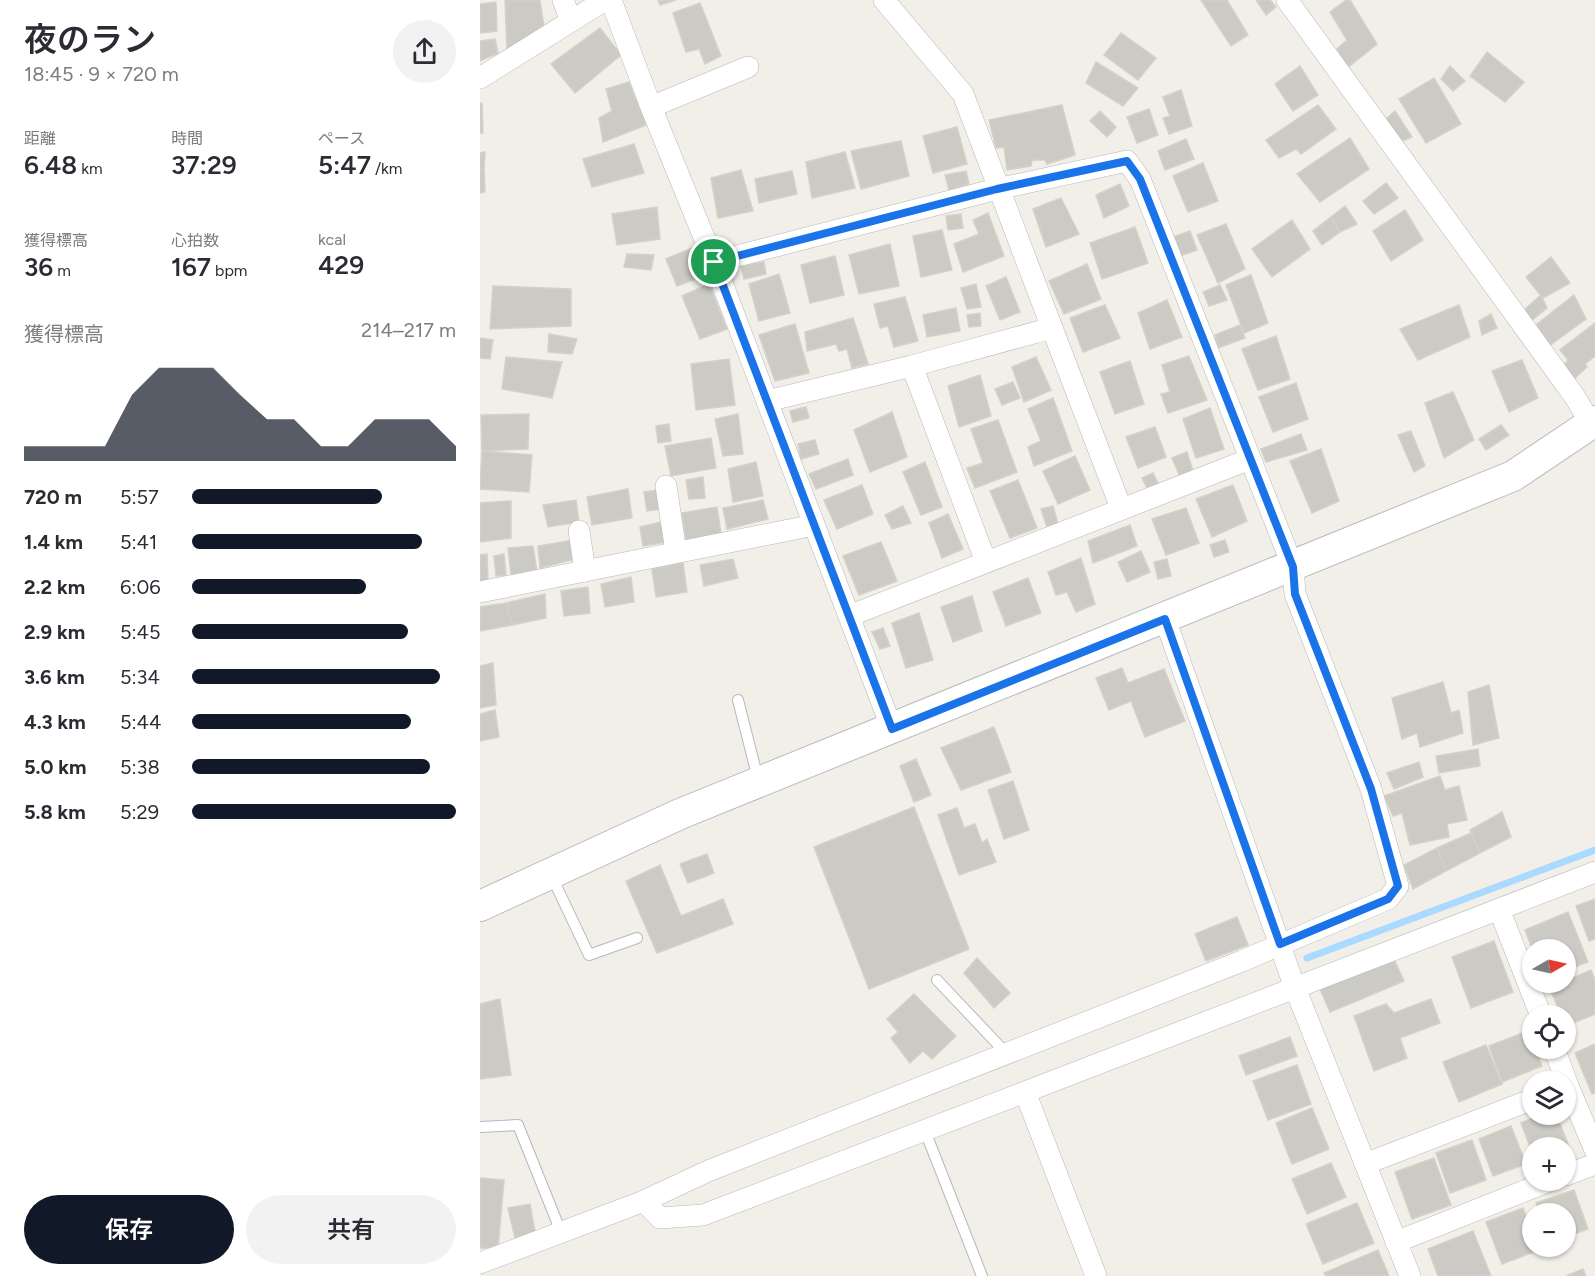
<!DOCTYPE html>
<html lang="ja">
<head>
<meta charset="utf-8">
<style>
  body { margin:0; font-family:Figtree,"Noto Sans JP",sans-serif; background:#f2f2f3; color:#2b2b33; height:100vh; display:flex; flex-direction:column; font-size:22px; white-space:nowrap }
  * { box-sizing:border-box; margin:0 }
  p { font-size:20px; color:#7c7c81 }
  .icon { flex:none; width:33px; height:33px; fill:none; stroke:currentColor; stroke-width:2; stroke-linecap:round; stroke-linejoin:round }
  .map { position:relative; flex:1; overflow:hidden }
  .panel { display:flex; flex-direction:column; background:#fff; width:480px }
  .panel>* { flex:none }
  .needle { width:39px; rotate:81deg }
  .buttons { position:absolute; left:1042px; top:939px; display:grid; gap:12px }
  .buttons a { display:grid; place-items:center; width:54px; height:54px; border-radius:50%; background:#fff; box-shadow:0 2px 4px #0004; font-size:30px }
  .pin { position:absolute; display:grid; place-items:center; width:51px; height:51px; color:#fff; margin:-26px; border:3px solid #fff; border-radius:50%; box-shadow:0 2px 6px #0007 }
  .round { display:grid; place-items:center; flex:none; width:63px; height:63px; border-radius:32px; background:#f2f2f3 }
  .summary { display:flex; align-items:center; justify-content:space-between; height:102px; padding:0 24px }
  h1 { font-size:33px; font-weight:600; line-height:45px }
  .figures { display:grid; grid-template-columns:repeat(3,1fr); gap:9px; height:102px; padding:6px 24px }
  .figures div { display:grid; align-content:center }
  .figures b { font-size:26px; font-weight:600 }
  .figures small { font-size:16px; font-weight:400 }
  .figures p { font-size:16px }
  .chart { height:168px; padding:12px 24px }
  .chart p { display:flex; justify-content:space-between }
  .chart svg { width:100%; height:108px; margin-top:6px; fill:#111827; opacity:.7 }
  .primary-button { display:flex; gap:12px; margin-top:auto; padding:12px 24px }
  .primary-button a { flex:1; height:69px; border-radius:36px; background:#111827; color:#fff; font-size:24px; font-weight:600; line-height:69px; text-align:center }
  .primary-button a+a { background:#f2f2f3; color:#2b2b33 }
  ul { padding:0 24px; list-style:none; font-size:20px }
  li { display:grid; grid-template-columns:96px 72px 1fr; align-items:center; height:45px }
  li i { height:15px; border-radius:8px; background:#111827 }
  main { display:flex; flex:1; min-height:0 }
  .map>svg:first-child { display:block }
</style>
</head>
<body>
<main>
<section class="panel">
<div class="summary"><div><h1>夜のラン</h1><p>18:45 · 9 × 720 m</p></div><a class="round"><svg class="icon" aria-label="share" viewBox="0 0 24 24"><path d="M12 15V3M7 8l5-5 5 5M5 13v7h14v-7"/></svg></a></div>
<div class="figures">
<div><p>距離</p><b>6.48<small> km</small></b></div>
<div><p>時間</p><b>37:29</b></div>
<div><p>ペース</p><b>5:47<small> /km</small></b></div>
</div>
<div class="figures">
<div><p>獲得標高</p><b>36<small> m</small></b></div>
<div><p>心拍数</p><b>167<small> bpm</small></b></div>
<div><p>kcal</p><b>429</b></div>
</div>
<div class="chart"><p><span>獲得標高</span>214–217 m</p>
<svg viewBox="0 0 160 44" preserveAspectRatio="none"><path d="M0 44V38L10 38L20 38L30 38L40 17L50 6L60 6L70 6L80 17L90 27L100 27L110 38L120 38L130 27L140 27L150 27L160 38V44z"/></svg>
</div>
<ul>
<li><b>720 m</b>5:57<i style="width:72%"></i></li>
<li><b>1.4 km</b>5:41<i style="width:87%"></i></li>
<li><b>2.2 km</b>6:06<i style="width:66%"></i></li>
<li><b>2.9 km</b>5:45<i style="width:82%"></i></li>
<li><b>3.6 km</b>5:34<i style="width:94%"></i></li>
<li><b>4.3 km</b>5:44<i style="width:83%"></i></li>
<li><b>5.0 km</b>5:38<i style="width:90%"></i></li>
<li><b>5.8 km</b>5:29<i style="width:100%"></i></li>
</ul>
<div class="primary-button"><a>保存</a><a>共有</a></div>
</section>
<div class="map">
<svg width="1115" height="1276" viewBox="0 0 1115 1276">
  <rect width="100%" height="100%" fill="#f1efe8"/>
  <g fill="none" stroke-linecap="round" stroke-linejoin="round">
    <polyline stroke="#aadaff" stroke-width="7" points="827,958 1115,850"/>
  </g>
  <g fill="#cccac5" stroke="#d6d1c6" stroke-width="1.5">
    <polygon points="25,0 60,0 64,27 27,49"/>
    <polygon points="178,0 196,0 180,5"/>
    <polygon points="721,0 747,0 768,35 751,46"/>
    <polygon points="776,0 790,0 796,7 786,15"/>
    <polygon points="866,0 870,0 897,44 867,68 857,49 867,40 850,12"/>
    <polygon points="16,2 17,31 0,33 0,4"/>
    <polygon points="220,3 241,56 225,64 219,49 206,52 193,13"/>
    <polygon points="120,28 141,55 95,93 71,64"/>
    <polygon points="641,33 676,58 658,80 624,55"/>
    <polygon points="15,39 18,53 0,61 0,41"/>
    <polygon points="1007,52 1044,82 1025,102 990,76"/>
    <polygon points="616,62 658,88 643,106 606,83"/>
    <polygon points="820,66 838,95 813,111 795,84"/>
    <polygon points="970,66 985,81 973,91 961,79"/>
    <polygon points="954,78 981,124 946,143 919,99"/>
    <polygon points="149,82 166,125 123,142 119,118 132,111 126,89"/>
    <polygon points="701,90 712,126 689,134 683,118 690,116 683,97"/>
    <polygon points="2,103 3,133 0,133 0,104"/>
    <polygon points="582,105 595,155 567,164 565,160 552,160 551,166 527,170 524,147 516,148 509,120"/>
    <polygon points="838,105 856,129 821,154 816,149 799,158 786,140"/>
    <polygon points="669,109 678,135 657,143 647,117"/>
    <polygon points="620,111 636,127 627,137 610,121"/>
    <polygon points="915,111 932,137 920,142 905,120"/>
    <polygon points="477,127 487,164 453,173 443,136"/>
    <polygon points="870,138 889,169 840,202 817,174"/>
    <polygon points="706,139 714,159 685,170 678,151"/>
    <polygon points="421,141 429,176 381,189 371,151"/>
    <polygon points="154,144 164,173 112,187 103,159"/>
    <polygon points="5,152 4,170 0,170 0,153"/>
    <polygon points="365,152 375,188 332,198 326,162"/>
    <polygon points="723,163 738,201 708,212 693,176"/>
    <polygon points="0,170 4,170 5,192 0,193"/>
    <polygon points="261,170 273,211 238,218 231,178"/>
    <polygon points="312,171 317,194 279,203 275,179"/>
    <polygon points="486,171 489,184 469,190 465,175"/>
    <polygon points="906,183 918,198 894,214 883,201"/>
    <polygon points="640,184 649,206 624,218 616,195"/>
    <polygon points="581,198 599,234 566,247 553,209"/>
    <polygon points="865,206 877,224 860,232 851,217"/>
    <polygon points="177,207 180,239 137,245 132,214"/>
    <polygon points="925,210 943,240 911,261 893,231"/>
    <polygon points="508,213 524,256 483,272 474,244 499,234 493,220"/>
    <polygon points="481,214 483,228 468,230 466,216"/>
    <polygon points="851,217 860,232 842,245 833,231"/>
    <polygon points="812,220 830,249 792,277 772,249"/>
    <polygon points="746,224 765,269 738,283 717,235"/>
    <polygon points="655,227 668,263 622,279 610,243"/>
    <polygon points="462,230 472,270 441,277 433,236"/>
    <polygon points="710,231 717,250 700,256 693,237"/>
    <polygon points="410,244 419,286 379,294 369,255"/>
    <polygon points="212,248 221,277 197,286 186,259"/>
    <polygon points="147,254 174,255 171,270 144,267"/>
    <polygon points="355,256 364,295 330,303 321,265"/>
    <polygon points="1071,257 1090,283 1063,298 1046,277"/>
    <polygon points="284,262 286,274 264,279 261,266"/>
    <polygon points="607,264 621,299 584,314 569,281"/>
    <polygon points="299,274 310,313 279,321 269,284"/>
    <polygon points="771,275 788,323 764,333 746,285"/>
    <polygon points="526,277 540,312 520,320 506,286"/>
    <polygon points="229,284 247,329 220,339 202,296"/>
    <polygon points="496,284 501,307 487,309 481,288"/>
    <polygon points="740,285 747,300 729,306 723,292"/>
    <polygon points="13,286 91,289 91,326 10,329"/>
    <polygon points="1061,295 1067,308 1051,321 1044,310"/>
    <polygon points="1094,295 1106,319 1069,346 1056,325"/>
    <polygon points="425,297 438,341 414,347 408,326 400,328 394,304"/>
    <polygon points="687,300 702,337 670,349 658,313"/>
    <polygon points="625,305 640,338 603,352 590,318"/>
    <polygon points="979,305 990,337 938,360 920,329"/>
    <polygon points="476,308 480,331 447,337 443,315"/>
    <polygon points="500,313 501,326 489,327 487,315"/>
    <polygon points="1011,314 1017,328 1002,335 999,321"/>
    <polygon points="373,318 388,364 372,368 367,349 359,351 356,344 327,351 325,332"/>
    <polygon points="1115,323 1115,356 1105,364 1107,367 1093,380 1084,365 1088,360 1080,350"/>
    <polygon points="315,324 329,373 295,381 279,335"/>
    <polygon points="760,325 765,338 738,348 735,335"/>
    <polygon points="69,334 97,339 92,354 68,352"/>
    <polygon points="796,336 810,379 778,390 762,349"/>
    <polygon points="0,338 13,340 10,359 0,358"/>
    <polygon points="709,356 727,400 688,413 681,394 690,392 682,365"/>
    <polygon points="26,357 82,362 72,398 22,389"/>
    <polygon points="556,357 571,390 544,402 532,367"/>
    <polygon points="249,359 255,405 216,410 211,364"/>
    <polygon points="1042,360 1058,398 1029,412 1012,371"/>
    <polygon points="650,361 664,404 635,414 620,372"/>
    <polygon points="500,375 511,416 479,427 468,386"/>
    <polygon points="533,382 540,398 522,405 515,389"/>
    <polygon points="816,383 828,419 793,432 779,397"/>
    <polygon points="973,392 994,440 964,458 945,403"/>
    <polygon points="573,398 592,451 554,466 548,447 561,441 548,409"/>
    <polygon points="326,407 329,418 313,422 310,411"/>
    <polygon points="730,408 744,449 716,458 703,419"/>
    <polygon points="412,412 427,457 390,472 374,430"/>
    <polygon points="49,414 48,449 2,451 1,415"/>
    <polygon points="258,414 263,454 243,456 235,419"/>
    <polygon points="518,420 537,472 495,488 487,468 503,463 491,429"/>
    <polygon points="189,424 191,441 178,443 176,426"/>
    <polygon points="1021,425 1029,435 1006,450 999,439"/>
    <polygon points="675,427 686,457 658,468 646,437"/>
    <polygon points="931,431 945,466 934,472 918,435"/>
    <polygon points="821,434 827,450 786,462 781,449"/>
    <polygon points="231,438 236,468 191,476 185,446"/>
    <polygon points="335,440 339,454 321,459 318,444"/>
    <polygon points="841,449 859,501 832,513 810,461"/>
    <polygon points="2,451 52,455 49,492 0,489"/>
    <polygon points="707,452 713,471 700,477 692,458"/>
    <polygon points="595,456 610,490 578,504 563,471"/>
    <polygon points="368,459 373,475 336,489 329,474"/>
    <polygon points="276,462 283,496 253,502 248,469"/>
    <polygon points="445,462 462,507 441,515 423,472"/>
    <polygon points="673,473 678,483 667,488 662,478"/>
    <polygon points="223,477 225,498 209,499 206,480"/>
    <polygon points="538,480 557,528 530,538 510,491"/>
    <polygon points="382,485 393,514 357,529 344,500"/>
    <polygon points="753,485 767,521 732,537 716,499"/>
    <polygon points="148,489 152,518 112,525 107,497"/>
    <polygon points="178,490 181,509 167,511 164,492"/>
    <polygon points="96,500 99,522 68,527 63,505"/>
    <polygon points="283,500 288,519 247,529 243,508"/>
    <polygon points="31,501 31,538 0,542 0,503"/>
    <polygon points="423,506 431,523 412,529 405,515"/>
    <polygon points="573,506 578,524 567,527 561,509"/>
    <polygon points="237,507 241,534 206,540 202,513"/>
    <polygon points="706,508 719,543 686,555 672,519"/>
    <polygon points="468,514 483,549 462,558 449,523"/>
    <polygon points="185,521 187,542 163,546 160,527"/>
    <polygon points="650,525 657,546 613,563 608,541"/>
    <polygon points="93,540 95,559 60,568 58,546"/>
    <polygon points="745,540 749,552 734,557 730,545"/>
    <polygon points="401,542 417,581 379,595 363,556"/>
    <polygon points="53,546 57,572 31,575 28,548"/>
    <polygon points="661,551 670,572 647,582 638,562"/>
    <polygon points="7,554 8,581 0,582 0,555"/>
    <polygon points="24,554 26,575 16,576 14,556"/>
    <polygon points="601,558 615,604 596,612 587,592 576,595 568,572"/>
    <polygon points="253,559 258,578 224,586 220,565"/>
    <polygon points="687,559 691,576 678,579 674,562"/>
    <polygon points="203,563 207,592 176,597 172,569"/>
    <polygon points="151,577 154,602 125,607 121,584"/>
    <polygon points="548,578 561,613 526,626 513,592"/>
    <polygon points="108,587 110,613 84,616 81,591"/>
    <polygon points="65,594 66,618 32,625 26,603"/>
    <polygon points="492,596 502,631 473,642 461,607"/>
    <polygon points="26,603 32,625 0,631 0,607"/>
    <polygon points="439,613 453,660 426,668 412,623"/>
    <polygon points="403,628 410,646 400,649 392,632"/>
    <polygon points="13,663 16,705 0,708 0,666"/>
    <polygon points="642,668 648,683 684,669 705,721 665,737 651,701 629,710 616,678"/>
    <polygon points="963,682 971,713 979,710 983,733 940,747 937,733 922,739 912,698"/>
    <polygon points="1009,685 1019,738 993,745 988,692"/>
    <polygon points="15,710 19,737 0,741 0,714"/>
    <polygon points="514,727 531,772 481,790 461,748"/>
    <polygon points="998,749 1000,766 959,773 956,756"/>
    <polygon points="436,759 451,795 434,802 420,766"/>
    <polygon points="939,762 943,777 914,789 907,773"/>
    <polygon points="960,776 965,790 979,786 987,820 967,824 969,837 930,845 922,813 913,816 904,796"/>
    <polygon points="533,781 549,830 524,839 508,790"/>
    <polygon points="434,807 489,949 389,989 334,847"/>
    <polygon points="477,808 484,828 495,824 502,843 507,839 516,862 479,875 458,815"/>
    <polygon points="1022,812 1031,837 1000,853 990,830"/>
    <polygon points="991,833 1000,853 966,871 957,848"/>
    <polygon points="957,848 966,871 933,889 924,865"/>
    <polygon points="227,854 234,873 208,883 200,864"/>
    <polygon points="180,865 201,916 243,899 253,924 177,953 146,881"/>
    <polygon points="1115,899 1115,939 1109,941 1096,906"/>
    <polygon points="1088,912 1108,962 1086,970 1086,950 1053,951 1045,930"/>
    <polygon points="757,917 768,945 726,961 715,934"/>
    <polygon points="1014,941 1033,992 991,1008 972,957"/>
    <polygon points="497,958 530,993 514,1008 484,973"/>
    <polygon points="914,959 924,981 850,1012 840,989"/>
    <polygon points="1111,970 1115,980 1115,1014 1086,1026 1086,1016 1081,1016 1070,988 1086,982 1086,981"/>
    <polygon points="434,994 476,1036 452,1059 443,1051 430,1063 411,1038 418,1032 407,1019"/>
    <polygon points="20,999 31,1075 0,1079 0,1004"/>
    <polygon points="951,999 960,1023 920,1038 927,1058 894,1071 874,1016 906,1004 914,1013"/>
    <polygon points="1048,1031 1053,1048 1055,1048 1062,1066 1022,1082 1009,1046"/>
    <polygon points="810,1037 817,1056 766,1075 759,1056"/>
    <polygon points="1115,1044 1115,1093 1112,1094 1095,1053"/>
    <polygon points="1006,1045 1022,1084 979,1102 963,1062"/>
    <polygon points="817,1065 831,1104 788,1120 773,1081"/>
    <polygon points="832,1108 849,1149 812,1164 796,1123"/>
    <polygon points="1062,1114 1076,1114 1093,1156 1086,1159 1086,1148 1053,1148 1053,1155 1041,1123"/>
    <polygon points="1031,1126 1046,1164 1013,1176 999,1139"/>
    <polygon points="992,1140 1006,1180 970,1193 956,1153"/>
    <polygon points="954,1158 971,1205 932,1219 915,1172"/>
    <polygon points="851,1163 866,1197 827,1214 812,1179"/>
    <polygon points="0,1178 24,1180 18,1248 0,1248"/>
    <polygon points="1094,1190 1108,1229 1086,1237 1086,1214 1059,1214 1056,1203"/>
    <polygon points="877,1203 894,1243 843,1264 826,1224"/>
    <polygon points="50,1204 55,1232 35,1238 28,1208"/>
    <polygon points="1043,1208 1053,1235 1053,1246 1057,1246 1059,1250 1022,1264 1006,1222"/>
    <polygon points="993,1231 1011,1276 958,1276 948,1249"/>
    <polygon points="898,1250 909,1276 846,1276 844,1273"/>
    <polygon points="1103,1269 1106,1276 1086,1276"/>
  </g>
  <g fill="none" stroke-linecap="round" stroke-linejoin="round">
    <g stroke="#b5b8bc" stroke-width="12">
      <g id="lane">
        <polyline points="258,700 278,779"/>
        <polyline points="72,877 109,955 157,938"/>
        <polyline points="457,980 527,1054"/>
        <polyline points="0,1127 38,1125 81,1232"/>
        <polyline points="445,1131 502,1276"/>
      </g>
    </g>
    <g stroke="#b5b8bc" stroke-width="22">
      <g id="street">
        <polyline points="83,0 91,21"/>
        <polyline points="131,0 171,107 234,262 412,729"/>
        <polyline points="404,0 483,94 572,328"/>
        <polyline points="807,0 1095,397 1111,424"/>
        <polyline points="0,78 125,0"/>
        <polyline points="171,107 268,67"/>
        <polyline points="432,366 572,328 641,508"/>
        <polyline points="287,401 432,366 506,562"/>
        <polyline points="186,486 196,552"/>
        <polyline points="99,531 105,571"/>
        <polyline points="0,592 334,525"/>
        <polyline points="369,616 770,459"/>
        <polyline points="685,619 815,988 930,1276"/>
        <polyline points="1019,909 1061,1016"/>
        <polyline points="1074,1048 1088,1086 1086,1087"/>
        <polyline points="1088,1086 1115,1150"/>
        <polyline points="545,1092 616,1276"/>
        <polyline points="885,1164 1053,1099"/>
        <polyline points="1086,1175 1115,1164"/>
        <polyline points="164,1201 228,1171 762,961 908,899 918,886 891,789 815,594 813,567 660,179 647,161 517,189 234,262"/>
        <polyline points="916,1242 1072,1180"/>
        <polyline points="0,1263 164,1201 180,1218 223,1215 545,1092 1115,872"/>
      </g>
    </g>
    <g stroke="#b6babf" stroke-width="32">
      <polyline id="secondary" points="0,906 200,814 1033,476 1115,421"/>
    </g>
    <use href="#lane" stroke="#fff" stroke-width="10"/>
    <use href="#street" stroke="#fff" stroke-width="21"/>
    <use href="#secondary" stroke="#fff" stroke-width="30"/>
  </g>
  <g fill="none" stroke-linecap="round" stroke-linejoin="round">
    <g stroke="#fff" stroke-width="12">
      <polygon id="route" points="647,161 660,179 813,567 815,594 891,789 918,886 908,899 800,944 685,619 412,729 234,262 517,189"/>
    </g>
    <use href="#route" stroke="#1a73e8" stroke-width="8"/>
  </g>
</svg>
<div class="buttons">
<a><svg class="needle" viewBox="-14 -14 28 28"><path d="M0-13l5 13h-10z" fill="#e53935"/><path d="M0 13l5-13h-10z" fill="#7c7c81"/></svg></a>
<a><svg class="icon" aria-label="locate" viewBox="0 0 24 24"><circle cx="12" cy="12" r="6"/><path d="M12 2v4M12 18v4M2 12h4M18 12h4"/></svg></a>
<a><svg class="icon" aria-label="layers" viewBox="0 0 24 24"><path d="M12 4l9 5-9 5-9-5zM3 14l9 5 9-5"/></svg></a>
<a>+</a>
<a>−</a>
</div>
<div class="pin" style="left:234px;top:262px;background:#1e9e55"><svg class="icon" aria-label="arrive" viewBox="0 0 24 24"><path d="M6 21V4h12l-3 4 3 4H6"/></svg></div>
</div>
</main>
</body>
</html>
